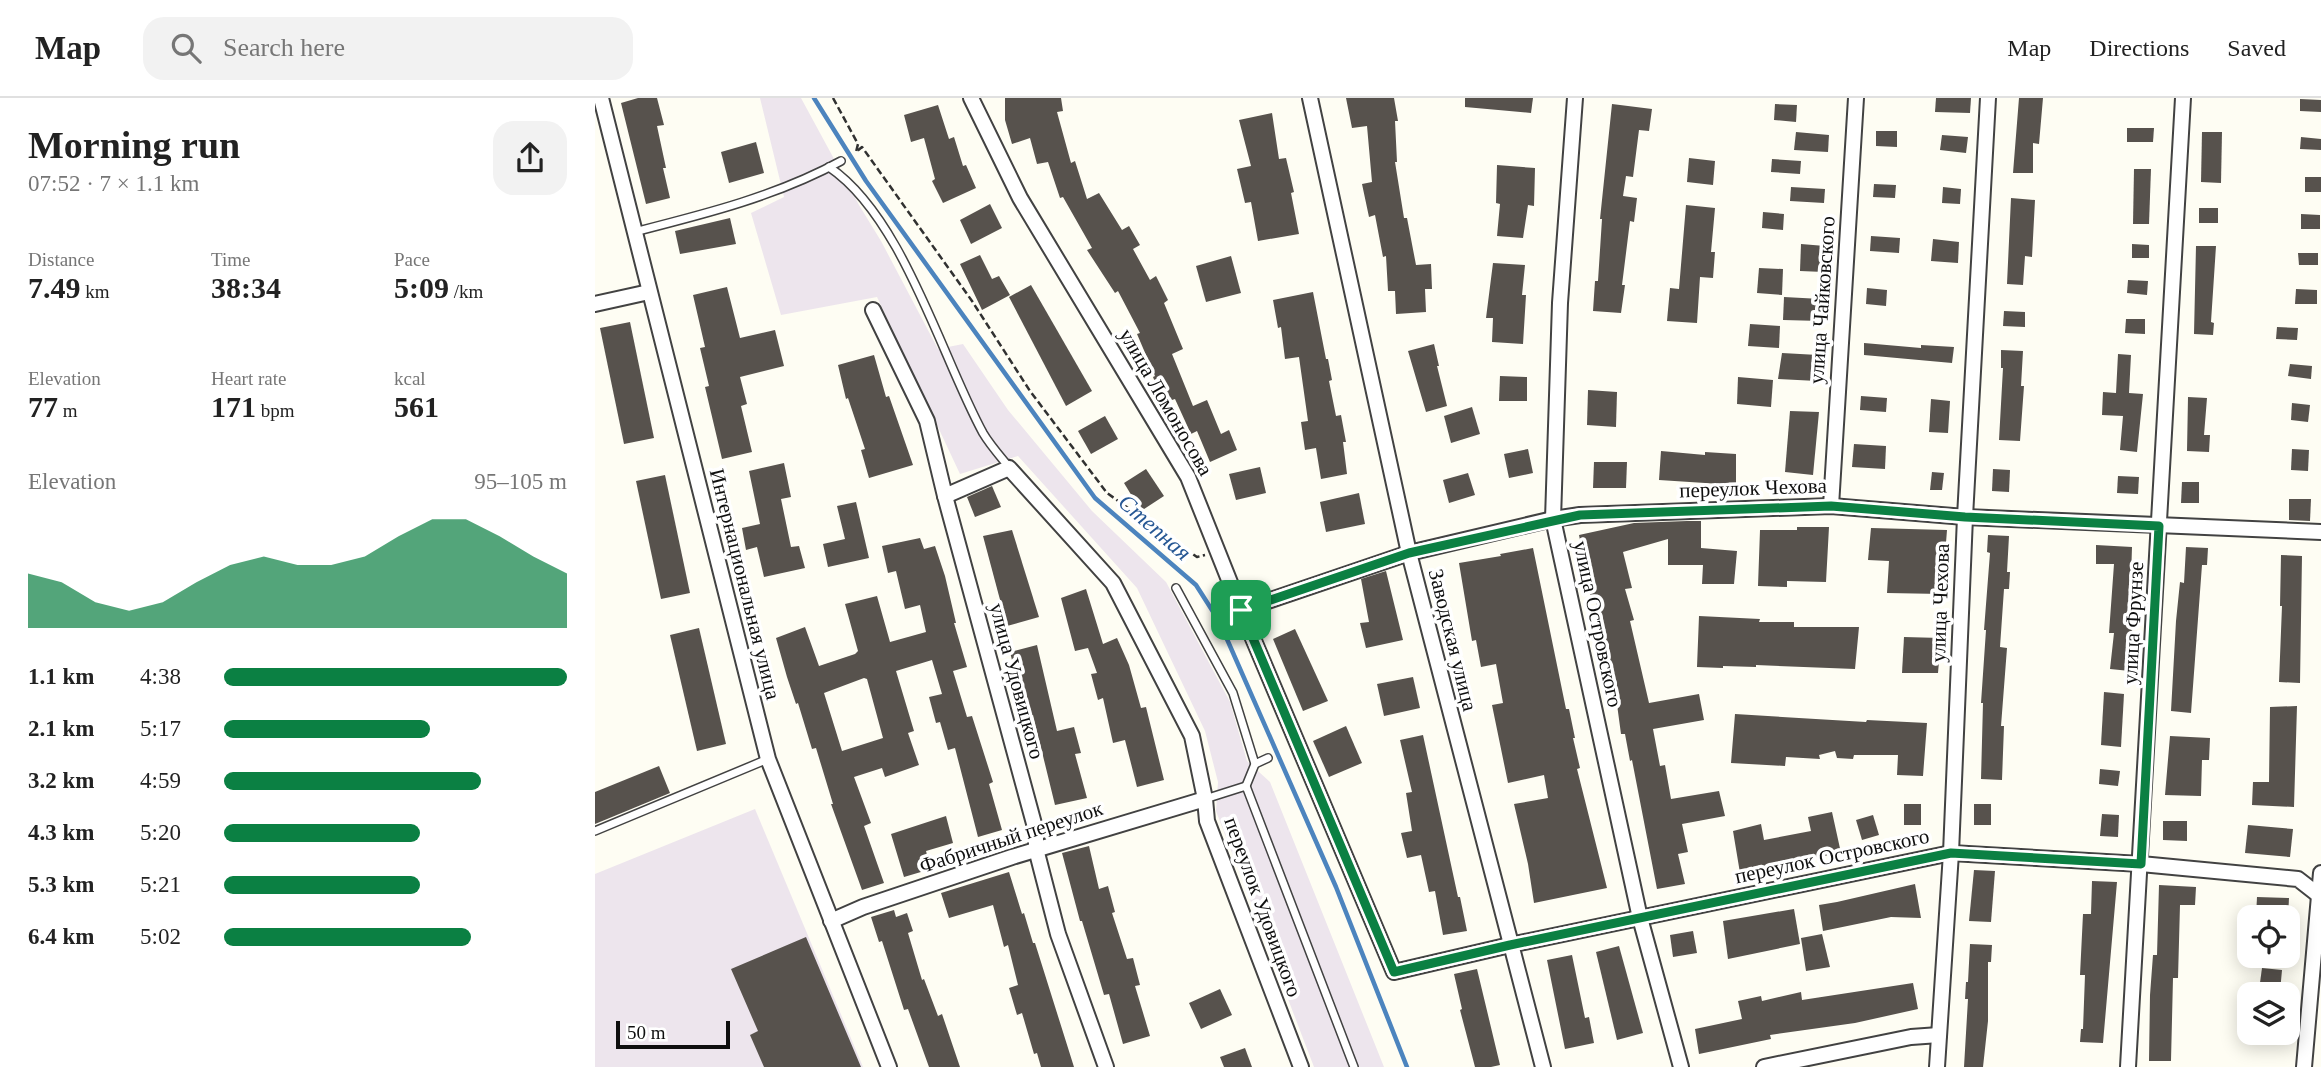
<!DOCTYPE html>
<html lang="en">
<head>
<meta charset="utf-8">
<style>
  body { margin:0; font-family:"Times New Roman",serif; background:#f2f2f2; color:#222; height:100vh; display:flex; flex-direction:column; font-size:26px; white-space:nowrap }
  * { box-sizing:border-box; margin:0 }
  p { font-size:23px; color:#767676 }
  .icon { flex:none; width:38px; height:38px; fill:none; stroke:currentColor; stroke-width:2; stroke-linecap:round; stroke-linejoin:round }
  .map { position:relative; flex:1; overflow:hidden }
  .details { display:flex; flex-direction:column; background:#fff; width:595px }
  .details>* { flex:none }
  .fabs { position:absolute; left:1642px; top:807px; display:grid; gap:14px }
  .fabs a { display:grid; place-items:center; width:63px; height:63px; border-radius:14px; background:#fff; box-shadow:0 4px 18px #0003; font-size:35px }
  .scale { position:absolute; left:21px; bottom:18px; width:114px; box-sizing:border-box; padding-left:7px; border:4px solid #0f0f0f; border-top:0; font-size:19px; line-height:24px; white-space:nowrap; color:#0f0f0f; -webkit-text-stroke:5px #fff; paint-order:stroke }
  .pin { position:absolute; display:grid; place-items:center; width:60px; height:60px; color:#fff; margin:-30px; border-radius:14px; box-shadow:0 4px 10px #0006 }
  .round { display:grid; place-items:center; flex:none; width:74px; height:74px; border-radius:21px; background:#f2f2f2 }
  .summary { display:flex; align-items:center; justify-content:space-between; height:119px; padding:0 28px }
  h1 { font-size:38px; font-weight:800; line-height:52px }
  .figures { display:grid; grid-template-columns:repeat(3,1fr); gap:10px; height:119px; padding:7px 28px }
  .figures div { display:grid; align-content:center }
  .figures b { font-size:30px; font-weight:800 }
  .figures small { font-size:19px; font-weight:400 }
  .figures p { font-size:19px }
  .chart { height:196px; padding:14px 28px }
  .chart p { display:flex; justify-content:space-between }
  .chart svg { width:100%; height:126px; margin-top:7px; fill:#0b8043; opacity:.7 }
  ul { padding:0 28px; list-style:none; font-size:23px }
  li { display:grid; grid-template-columns:112px 84px 1fr; align-items:center; height:52px }
  li i { height:18px; border-radius:9px; background:#0b8043 }
  header { display:flex; align-items:center; gap:42px; box-sizing:border-box; height:98px; padding:0 35px; background:#fff; border-bottom:2px solid #e0e0e0 }
  header strong { font-size:33px }
  nav { display:flex; gap:38px; margin-inline-start:auto; font-size:24px }
  .search { width:490px; height:63px; background:#f2f2f2; display:flex; align-items:center; gap:18px; box-sizing:border-box; padding:0 24px; border-radius:21px; color:#767676; font-size:26px }
  main { display:flex; flex:1; min-height:0 }
  .map>svg:first-child { display:block }
</style>
</head>
<body>
<header>
<strong>Map</strong>
<div class="search"><svg class="icon" aria-label="search" viewBox="0 0 24 24"><circle cx="10" cy="10" r="6"/><path d="M15 15l6 6"/></svg>Search here</div>
<nav><a>Map</a><a>Directions</a><a>Saved</a></nav>
</header>
<main>
<section class="details">
<div class="summary"><div><h1>Morning run</h1><p>07:52 · 7 × 1.1 km</p></div><a class="round"><svg class="icon" aria-label="share" viewBox="0 0 24 24"><path d="M12 15V3M7 8l5-5 5 5M5 13v7h14v-7"/></svg></a></div>
<div class="figures">
<div><p>Distance</p><b>7.49<small> km</small></b></div>
<div><p>Time</p><b>38:34</b></div>
<div><p>Pace</p><b>5:09<small> /km</small></b></div>
</div>
<div class="figures">
<div><p>Elevation</p><b>77<small> m</small></b></div>
<div><p>Heart rate</p><b>171<small> bpm</small></b></div>
<div><p>kcal</p><b>561</b></div>
</div>
<div class="chart"><p><span>Elevation</span>95–105 m</p>
<svg viewBox="0 0 160 44" preserveAspectRatio="none"><path d="M0 44V25L10 28L20 35L30 38L40 35L50 28L60 22L70 19L80 22L90 22L100 19L110 12L120 6L130 6L140 12L150 19L160 25V44z"/></svg>
</div>
<ul>
<li><b>1.1 km</b>4:38<i style="width:100%"></i></li>
<li><b>2.1 km</b>5:17<i style="width:60%"></i></li>
<li><b>3.2 km</b>4:59<i style="width:75%"></i></li>
<li><b>4.3 km</b>5:20<i style="width:57%"></i></li>
<li><b>5.3 km</b>5:21<i style="width:57%"></i></li>
<li><b>6.4 km</b>5:02<i style="width:72%"></i></li>
</ul>
</section>
<div class="map">
<svg width="1726" height="969" viewBox="0 0 1726 969">
  <rect width="100%" height="100%" fill="#fefdf3"/>
  <g fill="#ede5ed">
    <polygon points="165,0 206,0 264,107 286,143 343,251 368,246 413,312 497,413 571,484 635,604 652,663 675,684 789,969 719,969 621,713 623,684 610,633 542,490 423,358 365,376 282,199 186,217 156,115 189,99"/>
    <polygon points="160,711 268,969 0,969 0,776"/>
  </g>
  <g fill="none" stroke-linecap="round" stroke-linejoin="round">
    <polyline stroke="#4c84be" stroke-width="4.5" points="219,0 271,83 500,400 601,487 624,523 741,789 812,969"/>
  </g>
  <g fill="#57524d" fill-rule="evenodd">
    <polygon points="43,0 62,0 69,27 62,28 71,70 68,70 75,100 51,106 26,5"/>
    <polygon points="410,0 466,0 468,13 462,14 476,65 480,63 492,101 504,95 527,132 534,128 545,147 538,151 555,182 561,178 573,202 569,205 588,251 577,256 598,308 612,302 626,336 634,332 642,352 615,364 602,333 596,336 580,301 568,305 558,279 560,278 542,236 545,235 523,193 520,195 492,152 497,150 468,99 465,100 453,64 442,66 435,40 417,46 410,22"/>
    <polygon points="751,0 799,0 803,23 800,23 802,64 800,64 809,120 812,120 821,167 836,166 837,191 830,191 831,214 801,216 800,193 793,193 791,158 788,159 780,117 774,119 767,86 777,84 772,28 757,30"/>
    <polygon points="870,0 938,0 936,15 870,9"/>
    <polygon points="1341,0 1376,0 1375,15 1340,14"/>
    <polygon points="1424,0 1448,0 1444,46 1438,45 1438,75 1418,75"/>
    <polygon points="1705,1 1726,2 1726,14 1705,13"/>
    <polygon points="1017,6 1057,11 1054,33 1044,32 1038,79 1031,78 1028,98 1042,100 1039,124 1035,123 1027,187 1030,187 1026,215 998,213 1000,183 1003,183 1007,121 1005,121"/>
    <polygon points="1180,6 1202,7 1201,24 1179,22"/>
    <polygon points="343,7 354,41 359,39 368,68 371,67 381,90 348,105 337,83 340,81 329,40 316,44 309,17"/>
    <polygon points="677,15 684,61 691,60 699,94 696,95 704,136 663,143 656,104 650,105 642,71 656,68 644,22"/>
    <polygon points="1532,30 1559,30 1558,44 1532,44"/>
    <polygon points="1281,33 1302,33 1302,49 1281,48"/>
    <polygon points="1201,34 1234,37 1233,54 1199,52"/>
    <polygon points="1607,34 1627,34 1626,85 1606,84"/>
    <polygon points="1347,37 1373,39 1371,55 1345,52"/>
    <polygon points="1706,39 1726,41 1726,52 1705,51"/>
    <polygon points="161,44 169,75 134,85 126,54"/>
    <polygon points="1094,60 1120,63 1118,87 1092,84"/>
    <polygon points="1177,61 1206,63 1205,76 1176,74"/>
    <polygon points="902,67 940,70 939,108 933,107 928,140 902,138 905,106 901,105"/>
    <polygon points="1539,71 1556,71 1554,126 1538,126"/>
    <rect x="1710" y="79" width="16" height="15"/>
    <polygon points="1279,86 1301,87 1300,100 1278,99"/>
    <polygon points="1196,89 1230,91 1229,105 1195,103"/>
    <polygon points="1348,89 1366,91 1365,106 1347,105"/>
    <polygon points="1416,100 1440,102 1437,159 1430,158 1428,187 1412,186"/>
    <polygon points="395,106 407,130 376,146 365,122"/>
    <polygon points="1091,107 1120,110 1116,154 1120,154 1118,180 1105,179 1102,225 1072,223 1075,190 1084,191"/>
    <rect x="1604" y="110" width="19" height="15"/>
    <polygon points="1168,114 1189,116 1188,132 1167,130"/>
    <polygon points="1706,116 1725,117 1725,131 1706,131"/>
    <polygon points="135,120 141,146 85,156 80,133"/>
    <polygon points="1276,138 1305,140 1304,155 1275,153"/>
    <polygon points="1338,141 1364,144 1363,165 1336,163"/>
    <polygon points="1206,146 1230,148 1229,174 1205,173"/>
    <polygon points="1537,146 1554,147 1554,160 1537,160"/>
    <polygon points="1601,148 1621,148 1616,224 1619,225 1618,237 1599,236"/>
    <polygon points="1703,155 1723,155 1723,167 1704,167"/>
    <polygon points="385,157 397,181 404,178 415,197 387,212 365,166"/>
    <polygon points="636,158 646,195 611,204 601,168"/>
    <polygon points="898,165 930,167 927,197 931,197 928,246 897,244 898,220 891,220"/>
    <polygon points="1164,170 1188,171 1187,197 1162,195"/>
    <polygon points="1533,182 1553,183 1552,197 1532,195"/>
    <polygon points="436,187 497,293 471,308 414,199"/>
    <polygon points="132,189 145,240 180,232 189,268 145,279 152,306 146,308 157,354 127,361 110,289 114,288 105,250 110,249 98,197"/>
    <polygon points="1272,190 1292,192 1291,208 1271,206"/>
    <polygon points="1701,191 1722,192 1722,206 1700,206"/>
    <polygon points="718,194 731,261 733,261 737,282 734,283 741,318 746,317 751,344 748,344 752,376 726,381 721,350 710,352 706,324 713,323 704,259 690,261 686,229 683,230 678,202"/>
    <polygon points="1189,199 1226,201 1226,223 1188,222"/>
    <polygon points="1409,213 1430,214 1430,229 1408,228"/>
    <polygon points="1531,221 1550,221 1550,236 1530,235"/>
    <polygon points="35,224 59,340 29,346 5,230"/>
    <polygon points="1155,226 1185,228 1184,250 1153,248"/>
    <polygon points="1682,229 1703,230 1702,242 1681,241"/>
    <polygon points="1269,245 1326,250 1326,247 1359,249 1357,265 1269,257"/>
    <polygon points="839,246 844,268 842,268 852,308 831,314 813,253"/>
    <polygon points="1406,252 1428,253 1426,288 1429,288 1425,343 1404,342 1408,270 1406,270"/>
    <polygon points="1187,255 1223,257 1222,283 1183,281"/>
    <polygon points="1523,256 1536,257 1534,295 1548,296 1542,354 1525,352 1528,318 1507,317 1508,294 1521,295"/>
    <polygon points="279,257 291,299 294,298 318,367 274,380 266,352 270,351 253,300 251,301 243,267"/>
    <polygon points="1695,266 1717,268 1716,281 1693,278"/>
    <polygon points="905,278 932,279 932,303 904,303"/>
    <polygon points="1143,279 1178,282 1176,309 1142,306"/>
    <polygon points="993,292 1022,294 1021,329 992,327"/>
    <polygon points="1266,298 1292,300 1291,314 1265,312"/>
    <polygon points="1593,299 1612,300 1609,337 1615,337 1614,354 1592,353"/>
    <polygon points="1336,301 1355,303 1353,335 1334,334"/>
    <polygon points="1697,305 1715,307 1713,324 1696,322"/>
    <polygon points="877,309 885,336 856,345 849,318"/>
    <polygon points="1195,313 1224,314 1218,377 1190,374"/>
    <polygon points="510,318 523,341 496,356 483,333"/>
    <polygon points="1259,346 1291,348 1290,371 1257,369"/>
    <polygon points="933,351 938,375 914,380 909,356"/>
    <polygon points="1697,351 1714,352 1713,373 1696,372"/>
    <polygon points="1066,353 1110,357 1110,354 1141,356 1141,387 1064,382"/>
    <polygon points="999,364 1032,364 1031,390 998,390"/>
    <polygon points="189,365 196,399 186,401 196,449 204,448 210,470 169,479 162,449 151,452 147,430 165,426 154,373"/>
    <polygon points="665,369 671,395 641,402 634,376"/>
    <polygon points="551,371 569,398 546,413 529,385"/>
    <polygon points="1398,371 1415,372 1414,394 1397,393"/>
    <polygon points="1337,374 1349,375 1347,392 1335,392"/>
    <polygon points="873,375 880,397 854,405 848,382"/>
    <polygon points="70,377 95,495 66,501 41,383"/>
    <polygon points="1523,378 1544,379 1543,396 1522,395"/>
    <polygon points="1587,384 1604,384 1604,405 1586,405"/>
    <polygon points="397,388 406,409 380,419 372,399"/>
    <polygon points="764,395 770,426 731,434 725,404"/>
    <polygon points="1694,401 1716,401 1715,423 1694,422"/>
    <polygon points="261,404 274,460 233,469 228,446 250,441 242,408"/>
    <polygon points="1092,423 1106,423 1106,450 1142,453 1139,486 1107,486 1108,467 1073,467 1073,441 1028,454 1037,490 1030,491 1039,522 1035,523 1054,605 1104,596 1109,622 1058,631 1065,668 1070,667 1076,701 1124,693 1130,718 1087,726 1093,754 1083,756 1090,786 1062,791 1037,662 1035,663 1030,636 1026,636 1021,599 1000,499 996,500 984,437 1039,425"/>
    <polygon points="1202,429 1234,429 1231,484 1192,483 1192,489 1163,488 1165,432 1202,432"/>
    <polygon points="1276,430 1352,432 1347,496 1292,495 1294,463 1273,462"/>
    <polygon points="417,432 444,519 412,528 388,438"/>
    <polygon points="1393,437 1414,438 1412,474 1415,474 1414,491 1409,491 1405,549 1412,550 1406,628 1409,628 1407,682 1386,681 1388,605 1386,605 1391,532 1389,532 1395,455 1392,454"/>
    <path d="M325,440L329,451L340,448L350,478L361,525H359L372,569L358,573L372,619L377,618L398,684L394,686L407,732L383,739L360,650L353,652L345,624L341,625L334,599L347,596L337,562L301,573L319,633L313,635L324,667L290,679L287,670L259,679L276,725L269,728L289,785L267,792L236,706H238L221,650L217,651L203,605L201,606L192,579L181,540L210,529L224,568L260,556L263,553L250,506L282,498L295,544L331,534L325,507L310,511L301,473L293,475L287,448ZM269,580L272,581L288,640L247,653L229,595Z"/>
    <polygon points="1501,447 1537,449 1536,480 1540,480 1535,573 1515,571 1519,535 1514,535 1519,466 1501,466"/>
    <polygon points="1591,449 1613,450 1612,467 1607,467 1596,615 1576,613 1581,523 1585,484 1589,485"/>
    <polygon points="938,450 971,611 974,611 980,640 978,640 985,670 982,671 1012,790 939,805 933,766 919,706 953,700 949,677 913,685 897,607 908,605 901,566 886,569 881,542 877,543 864,465 906,458 905,456"/>
    <polygon points="1686,457 1707,458 1705,585 1684,584 1687,508 1685,508"/>
    <polygon points="791,473 808,542 771,550 765,525 774,524 766,481"/>
    <polygon points="491,491 508,546 522,540 534,567 546,610 551,609 569,682 542,689 530,642 518,645 508,600 503,602 496,576 502,575 493,550 480,553 466,500"/>
    <polygon points="1104,518 1165,521 1164,524 1199,524 1199,529 1264,529 1260,571 1161,567 1161,569 1128,568 1128,570 1102,569"/>
    <polygon points="104,530 131,646 102,653 75,537"/>
    <polygon points="700,531 733,603 708,613 678,541"/>
    <polygon points="1309,539 1346,540 1343,575 1307,575"/>
    <polygon points="442,547 462,633 479,629 486,655 480,656 492,700 460,707 438,617 431,619 415,554"/>
    <polygon points="818,579 825,610 789,618 782,586"/>
    <polygon points="1509,594 1529,596 1526,649 1506,647"/>
    <polygon points="1702,608 1699,709 1657,707 1658,684 1674,684 1675,609"/>
    <polygon points="1140,616 1271,624 1272,622 1332,625 1328,678 1302,677 1303,657 1259,657 1258,661 1242,660 1240,653 1224,657 1225,661 1191,659 1190,668 1136,665"/>
    <polygon points="751,628 767,665 734,679 718,643"/>
    <polygon points="828,637 863,799 865,799 872,833 848,837 840,793 834,794 826,757 812,760 806,735 817,733 811,695 817,694 805,642"/>
    <polygon points="1575,638 1615,640 1614,662 1607,662 1606,698 1570,697"/>
    <polygon points="64,668 75,695 0,726 0,694"/>
    <polygon points="1505,671 1525,673 1523,688 1504,686"/>
    <rect x="1309" y="706" width="17" height="21"/>
    <rect x="1379" y="706" width="17" height="21"/>
    <polygon points="1237,714 1246,755 1175,767 1175,769 1145,775 1138,733 1166,726 1169,742 1216,733 1213,719"/>
    <polygon points="1507,716 1524,717 1523,739 1505,738"/>
    <polygon points="1278,717 1284,737 1267,742 1261,722"/>
    <polygon points="351,718 358,745 331,753 336,771 309,779 296,736"/>
    <polygon points="1568,723 1592,723 1592,743 1568,742"/>
    <polygon points="1653,727 1698,731 1695,759 1650,755"/>
    <polygon points="494,748 504,791 513,788 520,814 517,815 532,861 538,860 545,887 540,888 555,938 528,946 514,896 509,897 487,823 485,823 467,755"/>
    <polygon points="1379,772 1400,773 1396,824 1374,823"/>
    <polygon points="414,774 427,816 429,815 438,845 440,845 479,969 446,969 442,955 439,956 427,915 422,917 414,890 423,887 413,847 409,849 398,807 354,820 346,795"/>
    <polygon points="1497,783 1522,784 1508,945 1485,944 1486,931 1488,931 1490,877 1485,877 1488,816 1496,816"/>
    <polygon points="1320,786 1326,820 1296,819 1228,833 1224,807 1242,804"/>
    <polygon points="1564,787 1601,789 1600,807 1585,807 1583,880 1578,880 1576,963 1554,963 1555,897 1558,857 1562,857"/>
    <polygon points="1662,799 1694,800 1693,819 1661,819"/>
    <polygon points="1199,811 1205,846 1133,861 1128,823"/>
    <polygon points="299,812 301,819 312,815 318,833 313,835 327,882 329,881 343,918 347,916 365,969 334,969 313,911 309,912 287,843 284,844 276,819"/>
    <polygon points="1098,833 1102,855 1078,859 1075,837"/>
    <polygon points="1227,836 1235,869 1211,873 1206,840"/>
    <polygon points="211,839 266,969 169,969 155,937 163,933 136,871"/>
    <polygon points="1375,846 1397,847 1396,864 1393,864 1393,923 1388,969 1369,969 1373,901 1370,901 1371,884 1373,884"/>
    <polygon points="1024,848 1048,935 1022,942 1001,854"/>
    <polygon points="977,857 990,920 994,919 999,945 970,951 952,862"/>
    <polygon points="1667,870 1687,872 1685,894 1664,892"/>
    <polygon points="882,871 905,967 896,969 880,969 865,912 867,911 859,876"/>
    <polygon points="1318,885 1323,911 1260,925 1175,937 1176,941 1104,956 1100,931 1147,921 1143,903 1166,898 1167,903 1206,894 1207,902"/>
    <polygon points="625,891 637,917 606,931 594,905"/>
    <polygon points="650,950 657,969 629,969 625,959"/>
  </g>
  <g fill="none" stroke-linecap="round" stroke-linejoin="round">
    <g stroke="#424242" stroke-width="10">
      <g id="lane">
        <path d="M234,69C308,119 346,258 388,335C395,347 405,358 414,369"/>
        <path d="M39,134C110,116 182,98 246,63"/>
        <polyline points="581,490 638,595 660,666"/>
        <polyline points="651,688 660,666 673,660"/>
        <polyline points="610,701 651,688 759,969"/>
        <polyline points="0,733 173,661"/>
      </g>
    </g>
    <g stroke="#424242" stroke-width="18">
      <g id="street">
        <polyline points="6,0 173,661 294,969"/>
        <polyline points="376,0 425,100 593,379 646,512 799,874 915,847 1356,755 1546,766 1703,781 1726,799"/>
        <polyline points="715,0 814,455 948,969"/>
        <polyline points="980,0 965,205 958,421 1045,820 1086,969"/>
        <polyline points="0,206 54,194"/>
        <polyline points="278,212 332,323 350,398 441,733 441,751 463,836 511,969"/>
        <polyline points="350,398 414,370 518,485 597,638 610,701 612,723 706,969"/>
        <polyline points="1236,408 1261,0"/>
        <polyline points="646,512 814,455 958,421 985,417 1236,408 1370,419 1726,434"/>
        <polyline points="236,823 268,809 417,759 610,701"/>
        <polyline points="1169,969 1316,939 1344,937"/>
        <polyline points="1342,969 1356,755 1370,419 1393,0"/>
        <polyline points="1533,969 1588,0"/>
        <polyline points="1709,969 1726,775"/>
      </g>
    </g>
    <polyline stroke="#313131" stroke-width="2.5" stroke-dasharray="7 3.5" stroke-linecap="butt" points="238,0 263,46 261,54 267,49 377,203 435,293 512,395 602,459 610,457"/>
    <use href="#lane" stroke="#fff" stroke-width="7"/>
    <use href="#street" stroke="#fff" stroke-width="14"/>
  </g>
  <g fill="none" stroke-linecap="round" stroke-linejoin="round">
    <g stroke="#fff" stroke-width="14">
      <polygon id="route" points="1236,408 1370,419 1564,428 1546,766 1356,755 915,847 799,874 646,512 814,455 985,417"/>
    </g>
    <use href="#route" stroke="#0b8043" stroke-width="9"/>
  </g>
  <g text-anchor="middle" stroke-width="7" stroke-linejoin="round" paint-order="stroke">
    <g font-size="21" fill="#0f0f0f" stroke="#fff">
      <text transform="translate(1227 202) rotate(-86)" y="7">улица Чайковского</text>
      <text transform="translate(571 304) rotate(60)" y="7">улица Ломоносова</text>
      <text transform="translate(1158 390) rotate(-2)" y="7">переулок Чехова</text>
      <text transform="translate(150 486) rotate(76)" y="7">Интернациональная улица</text>
      <text transform="translate(1345 505) rotate(-88)" y="7">улица Чехова</text>
      <text transform="translate(1538 525) rotate(-87)" y="7">улица Фрунзе</text>
      <text transform="translate(1003 526) rotate(78)" y="7">улица Островского</text>
      <text transform="translate(858 542) rotate(76)" y="7">Заводская улица</text>
      <text transform="translate(422 583) rotate(75)" y="7">улица Удовицкого</text>
      <text transform="translate(416 739) rotate(-18)" y="7">Фабричный переулок</text>
      <text transform="translate(1237 758) rotate(-12)" y="7">переулок Островского</text>
      <text transform="translate(668 809) rotate(70)" y="7">переулок Удовицкого</text>
    </g>
    <g font-size="23" font-style="italic" fill="#265794" stroke="#fff">
      <text transform="translate(560 429) rotate(41)" y="8">Степная</text>
    </g>
  </g>
</svg>
<div class="fabs">
<a><svg class="icon" aria-label="locate" viewBox="0 0 24 24"><circle cx="12" cy="12" r="6"/><path d="M12 2v4M12 18v4M2 12h4M18 12h4"/></svg></a>
<a><svg class="icon" aria-label="layers" viewBox="0 0 24 24"><path d="M12 4l9 5-9 5-9-5zM3 14l9 5 9-5"/></svg></a>
</div>
<div class="scale">50 m</div>
<div class="pin" style="left:646px;top:512px;background:#1e9e55"><svg class="icon" aria-label="arrive" viewBox="0 0 24 24"><path d="M6 21V4h12l-3 4 3 4H6"/></svg></div>
</div>
</main>
</body>
</html>
